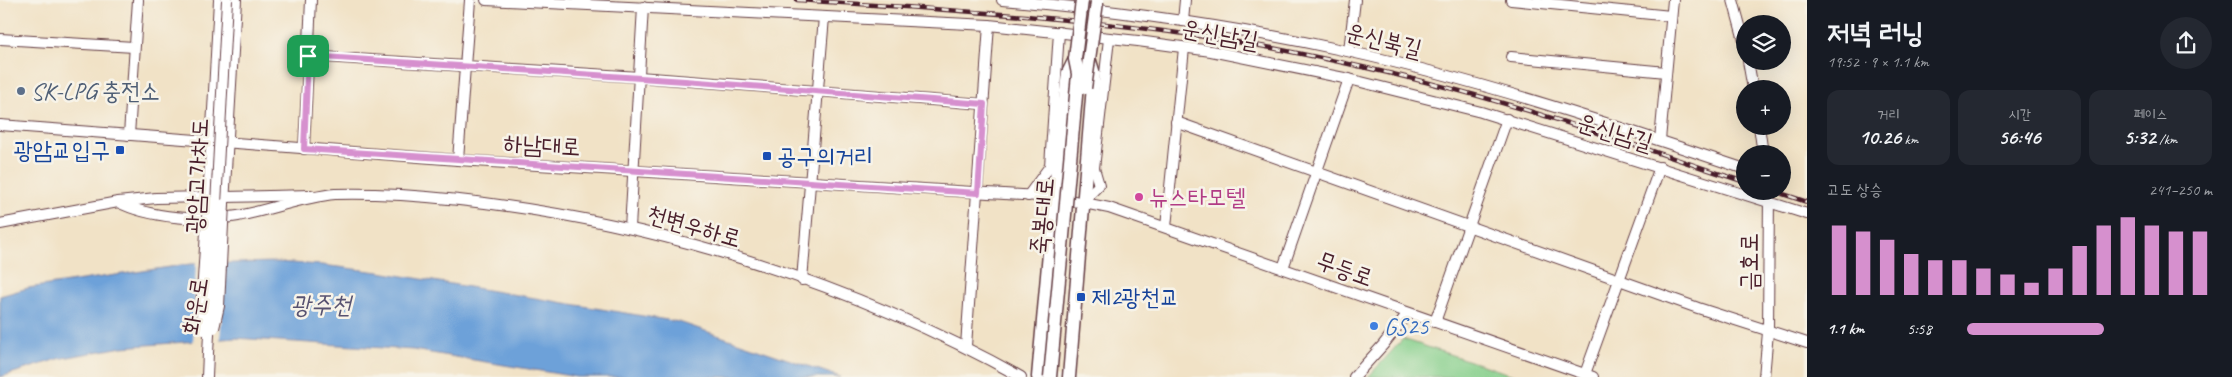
<!DOCTYPE html>
<html lang="ko">
<head>
<meta charset="utf-8">
<style>
  body { margin:0; font-family:Caveat,"Poor Story",sans-serif; background:#242831; color:#f1f3f6; height:100vh; display:flex; flex-direction:column; font-size:19px; white-space:nowrap }
  * { box-sizing:border-box; margin:0 }
  p { font-size:16px; color:#9ea1a6 }
  .icon { flex:none; width:28px; height:28px; fill:none; stroke:currentColor; stroke-width:2; stroke-linecap:round; stroke-linejoin:round }
  .map { position:relative; flex:1; overflow:hidden }
  .side { display:flex; flex-direction:column; background:#171b24; width:425px }
  .side>* { flex:none }
  .tools { position:absolute; left:1736px; top:15px; display:grid; gap:10px }
  .tools a { display:grid; place-items:center; width:55px; height:55px; border-radius:50%; background:#171b24; box-shadow:0 5px 20px #0002; font-size:25px }
  .pin { position:absolute; display:grid; place-items:center; width:42px; height:42px; color:#fff; margin:-21px; border-radius:10px; box-shadow:0 2px 8px #0006 }
  .round { display:grid; place-items:center; flex:none; width:52px; height:52px; border-radius:26px; background:#242831 }
  .overview { display:flex; align-items:center; justify-content:space-between; height:85px; padding:0 20px }
  h1 { font-size:28px; font-weight:700; line-height:38px }
  .figures { display:grid; grid-template-columns:repeat(3,1fr); gap:8px; height:85px; padding:5px 20px }
  .figures div { display:grid; align-content:center; border-radius:12px; background:#242831; text-align:center }
  .figures b { font-size:21px; font-weight:700 }
  .figures small { font-size:14px; font-weight:400 }
  .figures p { font-size:14px }
  .chart { height:140px; padding:10px 20px }
  .chart p { display:flex; justify-content:space-between }
  .chart svg { width:100%; height:90px; margin-top:5px; stroke:#d690ce; stroke-width:6 }
  ul { padding:0 20px; list-style:none; font-size:16px }
  li { display:grid; grid-template-columns:80px 60px 1fr; align-items:center; height:38px }
  li i { height:12px; border-radius:6px; background:#d690ce }
  main { display:flex; flex:1; min-height:0 }
  .map>svg:first-child { display:block }
</style>
</head>
<body>
<main>
<div class="map">
<svg width="1807" height="377" viewBox="0 0 1807 377">
  <rect width="100%" height="100%" fill="#f7f3e8"/>
  <filter id="ink" filterUnits="userSpaceOnUse"><feTurbulence type="fractalNoise" baseFrequency=".02" numOctaves="2"/><feDisplacementMap in="SourceGraphic" scale="10" xChannelSelector="R" yChannelSelector="G"/><feConvolveMatrix kernelMatrix="1 2 1 2 8 2 1 2 1" color-interpolation-filters="sRGB"/></filter>
  <filter id="wash" filterUnits="userSpaceOnUse"><feTurbulence type="fractalNoise" baseFrequency=".0096" numOctaves="4" result="noise"/><feDisplacementMap in="SourceGraphic" scale="20" xChannelSelector="R" yChannelSelector="G"/><feGaussianBlur stdDeviation="1.12" result="paint"/><feColorMatrix in="noise" values="0 0 0 0 0 0 0 0 0 0 0 0 0 0 0 0 0 1.4 0 .05"/><feComposite in="paint" operator="in"/></filter>
  <g filter="url(#wash)">
    <rect width="100%" height="100%" fill="#f1e2c6"/>
    <polygon fill="#85cf8b" stroke="#68775b" points="1403,339 1519,377 1368,377"/>
    <polygon fill="#6da1d9" stroke="#5c6082" points="276,262 322,265 379,272 679,322 840,377 577,377 413,350 235,338 122,347 58,359 0,377 0,296 28,288 190,264"/>
    <polygon fill="#f1e2c6" points="225,261 220,342 193,344 196,262"/>
  </g>
  <g filter="url(#ink)">
    <g fill="none" stroke-linecap="round" stroke-linejoin="round">
      <g stroke="#633c42" stroke-width="12">
        <g id="minor">
          <polyline points="486,0 989,25 1138,41 1211,51 1349,79 1481,112 1807,214"/>
          <path d="M1002,0C1118,10 1233,26 1347,51C1482,81 1614,125 1745,169"/>
          <polyline points="1511,0 1671,16"/>
          <polyline points="1733,0 1745,44"/>
          <polyline points="1183,21 1185,0"/>
          <polyline points="0,39 134,47"/>
          <polyline points="1349,51 1355,0"/>
          <polyline points="308,56 639,77 983,104"/>
          <polyline points="1511,57 1666,72"/>
          <polyline points="1748,61 1753,89"/>
          <polyline points="1176,122 1698,308 1807,343"/>
          <polyline points="0,125 458,160 1054,197 1109,208 1593,377"/>
          <polyline points="1759,126 1763,154"/>
          <polyline points="129,135 138,0"/>
          <polyline points="1660,140 1673,0"/>
          <polyline points="304,149 311,0"/>
          <polyline points="458,160 470,0"/>
          <polyline points="1028,196 1050,166 1059,32"/>
          <polyline points="225,197 311,195"/>
          <polyline points="208,201 219,0"/>
          <polyline points="1083,201 1099,185 1094,168 1109,39"/>
          <polyline points="118,202 156,198 209,197"/>
          <polyline points="224,204 236,0"/>
          <path d="M0,224L118,202C149,218 203,222 238,216C270,210 302,197 335,194C356,193 380,194 401,195C614,209 834,273 1021,377"/>
          <polyline points="1166,227 1184,48"/>
          <polyline points="630,228 643,7"/>
          <polyline points="1283,268 1349,79"/>
          <polyline points="802,280 824,17"/>
          <polyline points="1435,322 1507,119"/>
          <polyline points="966,346 989,25"/>
          <polyline points="1585,374 1660,167"/>
          <polyline points="207,377 208,353"/>
          <polyline points="1354,377 1383,345 1408,313"/>
          <polyline points="1764,377 1768,332 1769,191"/>
        </g>
      </g>
      <g stroke="#633c42" stroke-width="15">
        <g id="major">
          <polyline points="1038,377 1054,197 1068,73 1075,59"/>
          <polyline points="1069,377 1094,74 1090,61"/>
        </g>
      </g>
      <use href="#minor" stroke="#fff" stroke-width="10"/>
      <use href="#major" stroke="#fff" stroke-width="12"/>
      <g stroke="#4a1f2b" stroke-width="4.5">
        <g id="rail">
          <path d="M797,0C956,10 1115,19 1272,48C1348,63 1425,80 1499,102C1582,126 1663,155 1745,182"/>
          <polyline points="1774,191 1807,202"/>
        </g>
      </g>
      <use href="#rail" stroke="#f7f3e8" stroke-width="2.5" stroke-dasharray="8" stroke-linecap="butt"/>
      <g stroke="#633c42" stroke-width="12" stroke-linecap="butt">
        <g id="minor-bridge">
          <polyline points="214,328 219,306 224,204"/>
          <polyline points="204,330 201,310 208,201"/>
          <polyline points="208,353 227,0"/>
        </g>
      </g>
      <g stroke="#633c42" stroke-width="15" stroke-linecap="butt">
        <g id="major-bridge">
          <polyline points="1085,88 1097,2"/>
          <polyline points="1050,377 1078,74 1075,59 1082,0"/>
        </g>
      </g>
      <use href="#minor-bridge" stroke="#fff" stroke-width="10"/>
      <use href="#major-bridge" stroke="#fff" stroke-width="12"/>
    </g>
  </g>
  <g fill="none" stroke-linecap="round" stroke-linejoin="round" filter="url(#ink)">
    <g stroke="#fff" stroke-width="10">
      <polygon id="route" points="308,56 685,81 984,104 978,193 304,149"/>
    </g>
    <use href="#route" stroke="#d690ce" stroke-width="6"/>
  </g>
  <circle fill="#5c6f8a" stroke="#f7f3e8" stroke-width="2" cx="21" cy="91" r="5"/>
  <g fill="#1a4fb4" stroke="#f7f3e8" stroke-width="2">
    <rect x="115" y="145" width="10" height="10" rx="2.5"/>
    <rect x="762" y="151" width="10" height="10" rx="2.5"/>
    <rect x="1076" y="292" width="10" height="10" rx="2.5"/>
  </g>
  <circle fill="#d1479c" stroke="#f7f3e8" stroke-width="2" cx="1139" cy="197" r="5"/>
  <circle fill="#3f7fe0" stroke="#f7f3e8" stroke-width="2" cx="1374" cy="326" r="5"/>
  <g text-anchor="middle" stroke-width="5" stroke-linejoin="round" paint-order="stroke">
    <g font-size="24" fill="#4a1f2b" stroke="#f7f3e8">
      <text transform="translate(1220 34) rotate(10)" y="8">운신남길</text>
      <text transform="translate(1384 40) rotate(14)" y="8">운신북길</text>
      <text transform="translate(1615 132) rotate(17)" y="8">운신남길</text>
      <text transform="translate(542 145) rotate(3)" y="8">하남대로</text>
      <text transform="translate(197 176) rotate(-87)" y="8">광암고가차도</text>
      <text transform="translate(1042 216) rotate(-85)" y="8">죽봉대로</text>
      <text transform="translate(694 226) rotate(16)" y="8">천변우하로</text>
      <text transform="translate(1749 262) rotate(-90)" y="8">금호로</text>
      <text transform="translate(1345 269) rotate(20)" y="8">무등로</text>
      <text transform="translate(195 306) rotate(-81)" y="8">화운로</text>
    </g>
    <g font-size="24" fill="#4e5e75" stroke="#f7f3e8" text-anchor="start">
      <text x="31" y="99">SK-LPG 충전소</text>
    </g>
    <g font-size="24" fill="#164399" stroke="#f7f3e8" text-anchor="start">
      <text x="110" y="158" text-anchor="end">광암교입구</text>
      <text x="777" y="164">공구의거리</text>
      <text x="1091" y="305">제2광천교</text>
    </g>
    <g font-size="24" fill="#b23c85" stroke="#f7f3e8" text-anchor="start">
      <text x="1149" y="205">뉴스타모텔</text>
    </g>
    <g font-size="24" fill="#366cbe" stroke="#f7f3e8" text-anchor="start">
      <text x="1384" y="334">GS25</text>
    </g>
    <g font-size="25" font-style="italic" fill="#585371" stroke="#f7f3e8">
      <text x="321" y="313">광주천</text>
    </g>
  </g>
</svg>
<div class="tools">
<a><svg class="icon" aria-label="layers" viewBox="0 0 24 24"><path d="M12 4l9 5-9 5-9-5zM3 14l9 5 9-5"/></svg></a>
<a>+</a>
<a>−</a>
</div>
<div class="pin" style="left:308px;top:56px;background:#1e9e55"><svg class="icon" aria-label="arrive" viewBox="0 0 24 24"><path d="M6 21V4h12l-3 4 3 4H6"/></svg></div>
</div>
<section class="side">
<div class="overview"><div><h1>저녁 러닝</h1><p>19:52 · 9 × 1.1 km</p></div><a class="round"><svg class="icon" aria-label="share" viewBox="0 0 24 24"><path d="M12 15V3M7 8l5-5 5 5M5 13v7h14v-7"/></svg></a></div>
<div class="figures">
<div><p>거리</p><b>10.26<small> km</small></b></div>
<div><p>시간</p><b>56:46</b></div>
<div><p>페이스</p><b>5:32<small> /km</small></b></div>
</div>
<div class="chart"><p><span>고도 상승</span>241–250 m</p>
<svg viewBox="0 0 160 44" preserveAspectRatio="none"><path d="M5 44V10M15 44V13M25 44V17M35 44V24M45 44V27M55 44V27M65 44V31M75 44V34M85 44V38M95 44V31M105 44V20M115 44V10M125 44V6M135 44V10M145 44V13M155 44V13"/></svg>
</div>
<ul>
<li><b>1.1 km</b>5:58<i style="width:56%"></i></li>
</ul>
</section>
</main>
</body>
</html>
